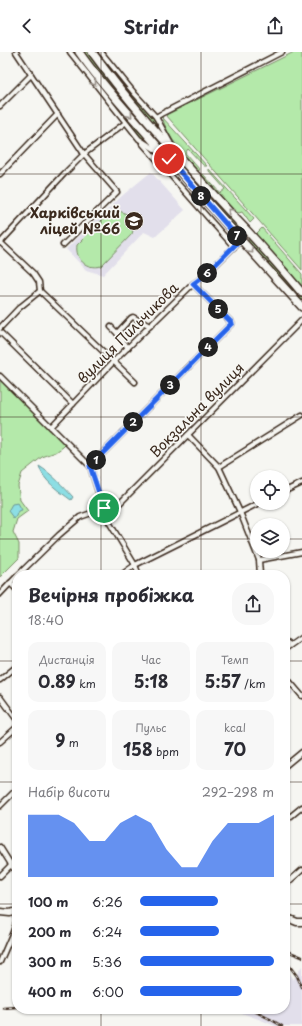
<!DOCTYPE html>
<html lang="uk">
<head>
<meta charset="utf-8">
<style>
  body { margin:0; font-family:"Playpen Sans",sans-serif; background:#f7f7f7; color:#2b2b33; height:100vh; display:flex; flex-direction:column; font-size:15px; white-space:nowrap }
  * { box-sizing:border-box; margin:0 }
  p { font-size:13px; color:#7c7c81 }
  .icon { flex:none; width:22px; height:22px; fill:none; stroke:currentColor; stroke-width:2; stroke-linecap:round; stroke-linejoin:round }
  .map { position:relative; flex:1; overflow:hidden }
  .details { position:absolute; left:12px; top:518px; width:278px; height:444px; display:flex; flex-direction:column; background:#fff; border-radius:16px; box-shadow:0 1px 3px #0004 }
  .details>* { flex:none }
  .buttons { position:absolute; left:250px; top:418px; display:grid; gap:8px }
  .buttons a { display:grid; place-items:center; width:40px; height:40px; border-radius:50%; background:#fff; box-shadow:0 1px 3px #0004; font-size:20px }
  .pin { position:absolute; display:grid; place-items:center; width:34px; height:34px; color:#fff; margin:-17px; border:2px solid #fff; border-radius:50%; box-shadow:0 1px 4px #0007 }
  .km { position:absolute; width:20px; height:20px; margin:-10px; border-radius:50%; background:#222; color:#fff; font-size:11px; line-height:20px; text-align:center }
  .round { display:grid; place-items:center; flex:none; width:42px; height:42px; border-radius:16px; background:#f7f7f7 }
  .headline { display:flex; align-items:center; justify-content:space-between; height:68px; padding:0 16px }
  h1 { font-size:18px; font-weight:700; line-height:30px }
  .figures { display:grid; grid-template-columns:repeat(3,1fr); gap:6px; height:68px; padding:4px 16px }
  .figures div { display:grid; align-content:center; border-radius:10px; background:#f7f7f7; text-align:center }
  .figures b { font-size:17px; font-weight:700 }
  .figures small { font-size:11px; font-weight:400 }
  .figures p { font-size:11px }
  .chart { height:112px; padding:8px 16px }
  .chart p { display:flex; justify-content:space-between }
  .chart svg { width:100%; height:72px; margin-top:4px; fill:#2563eb; opacity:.7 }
  ul { padding:0 16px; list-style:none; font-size:13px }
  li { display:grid; grid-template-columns:64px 48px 1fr; align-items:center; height:30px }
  li i { height:10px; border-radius:5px; background:#2563eb }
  header { display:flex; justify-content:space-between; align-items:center; height:52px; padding:0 16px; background:#fff; font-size:18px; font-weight:700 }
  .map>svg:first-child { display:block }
</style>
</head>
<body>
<header><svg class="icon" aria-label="back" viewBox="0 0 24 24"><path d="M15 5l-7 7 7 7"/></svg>Stridr<svg class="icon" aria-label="share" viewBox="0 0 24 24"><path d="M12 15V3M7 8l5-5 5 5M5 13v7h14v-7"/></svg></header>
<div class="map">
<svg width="302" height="974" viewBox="0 0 302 974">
  <rect width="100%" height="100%" fill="#f6f6f2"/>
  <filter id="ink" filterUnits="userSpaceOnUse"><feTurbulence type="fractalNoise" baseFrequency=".025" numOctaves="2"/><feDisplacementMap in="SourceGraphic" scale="8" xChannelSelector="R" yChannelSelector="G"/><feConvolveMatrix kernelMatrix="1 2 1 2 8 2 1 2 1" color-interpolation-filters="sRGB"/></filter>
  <g filter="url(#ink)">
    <g fill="#e2dfeb">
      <polygon points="151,120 185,158 155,185 144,180 103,223 86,218 66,197 123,143"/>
      <polygon points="285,632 293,641 285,648"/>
      <polygon points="302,914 302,974 275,974 261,968 231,957 285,957 285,918 288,920 293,928"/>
    </g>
    <g fill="#b4e9aa" stroke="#788a64">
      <polygon points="71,0 74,0 95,27 148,90 146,89 137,82"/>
      <path d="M83,0H88C135,65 192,123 246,182L242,185L141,70L91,12Z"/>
      <polygon points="94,0 97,0 128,39 158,71 160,76 158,78"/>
      <polygon points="294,0 302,0 302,218 166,63"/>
      <path d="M162,65L207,114H204L188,97L185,101L200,118L197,119C183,102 168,86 162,65Z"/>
      <polygon points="209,117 254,167 250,171 242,160 239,161 234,159 202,123 203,122 220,141 225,137 209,119"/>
      <path d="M117,159C129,160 136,170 132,182L101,214C86,218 75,207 77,193L110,160Z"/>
      <polygon points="262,176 302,222 302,236 255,183"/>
      <polygon points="250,187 302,245 302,253 246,190"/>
      <polygon points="0,324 67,391 63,395 56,400 42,405 22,421 18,434 20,448 28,459 17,467 13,480 19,492 19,506 0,525"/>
    </g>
    <g fill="#8cdee4" stroke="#6c9695">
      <path d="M39,414C52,422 63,434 73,445L71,448C59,439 43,429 39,414Z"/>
      <polygon points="18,451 22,458 18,459 16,464 14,467 8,459 12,452"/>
    </g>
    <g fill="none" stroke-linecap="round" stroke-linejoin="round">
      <g stroke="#3b2a1e" stroke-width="7">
        <g id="minor">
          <polyline points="16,0 84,102 117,140 63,193"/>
          <polyline points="70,0 139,87 159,100"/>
          <polyline points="101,0 135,42 156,65 171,92"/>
          <polyline points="0,54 31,23"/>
          <polyline points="156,65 161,62 282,0"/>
          <polyline points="142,91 234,195"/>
          <polyline points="0,122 58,62"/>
          <polyline points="0,190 33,221 39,230 40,239 135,330"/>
          <polyline points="0,191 64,122 84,102 125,71"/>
          <polyline points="111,275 117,281"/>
          <polyline points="0,276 19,256 40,239"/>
          <polyline points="0,280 73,352"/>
          <polyline points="128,296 117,281 131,266 133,265 150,274"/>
          <polyline points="0,324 90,414"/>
          <polyline points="51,375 114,309 193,232 204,224 241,188"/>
          <polyline points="188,383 219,415 240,460 259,508 260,523"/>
          <polyline points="219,415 302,363"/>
          <polyline points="283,440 302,431"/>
          <polyline points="259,508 302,500"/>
          <polyline points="18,523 59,483 80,465 120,451 302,268"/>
          <polyline points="121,523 135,513 259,451"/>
          <polyline points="139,523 135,513 106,465 90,414 232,271 193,232"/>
          <polyline points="10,531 17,538"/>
          <polyline points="0,542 17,524"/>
          <polyline points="285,589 290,593"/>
          <polyline points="285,597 302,585"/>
          <polyline points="285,624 302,644"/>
          <polyline points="0,628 17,614"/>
          <polyline points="0,645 17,668"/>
          <polyline points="0,690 17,675"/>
          <polyline points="285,714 302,700"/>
          <polyline points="0,754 17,737"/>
          <polyline points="285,769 302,755"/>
          <polyline points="0,795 17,822"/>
          <polyline points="0,824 17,807"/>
          <polyline points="285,833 302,818"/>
          <polyline points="0,910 13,880 17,868"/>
        </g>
      </g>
      <g stroke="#3b2a1e" stroke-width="9">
        <g id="secondary">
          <polyline points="0,860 10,861 17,859"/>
          <polyline points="285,865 297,870 302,870"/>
        </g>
      </g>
      <g stroke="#3b2a1e" stroke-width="10">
        <g id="primary">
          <path d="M79,0C101,32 128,60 153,89C202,145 252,200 302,255"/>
          <path d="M92,0C135,60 187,113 237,168C260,192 281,216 302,241"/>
        </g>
      </g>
      <use href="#minor" stroke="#f6f6f2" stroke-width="4"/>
      <use href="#secondary" stroke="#f6f6f2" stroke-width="6"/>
      <use href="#primary" stroke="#f6f6f2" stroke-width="7"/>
      <g stroke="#3b2a1e" stroke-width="2.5">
        <g id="rail">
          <polyline points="285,898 302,905"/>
          <polyline points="285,908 297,924 302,935"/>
          <polyline points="3,956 17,955"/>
          <polyline points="250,957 270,967 282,974"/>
        </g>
      </g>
      <use href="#rail" stroke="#f6f6f2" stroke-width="1" stroke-dasharray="3" stroke-linecap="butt"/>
    </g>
    <defs><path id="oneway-chevron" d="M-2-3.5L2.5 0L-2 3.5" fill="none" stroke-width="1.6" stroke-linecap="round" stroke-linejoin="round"/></defs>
    <g stroke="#989088">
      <use href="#oneway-chevron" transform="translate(94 31) rotate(52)"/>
      <use href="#oneway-chevron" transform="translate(130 63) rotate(49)"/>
      <use href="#oneway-chevron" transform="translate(230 159) rotate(-133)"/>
      <use href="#oneway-chevron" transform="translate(251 199) rotate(47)"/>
    </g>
  </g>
  <g fill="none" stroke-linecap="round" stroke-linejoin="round" filter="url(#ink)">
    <g stroke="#fff" stroke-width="8">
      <polyline id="route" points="104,456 90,414 232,271 193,232 204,224 240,188 169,107"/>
    </g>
    <use href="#route" stroke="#2563eb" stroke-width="5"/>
  </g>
  <path fill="none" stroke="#3b2a1e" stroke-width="1" stroke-opacity="0.55" d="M101,0V523M201,0V523M0,122H302M0,244H302M0,365H302M0,487H257M283,487H302M0,609H17M285,609H302M0,730H17M285,730H302M0,852H17M285,852H302M101,957V974M201,957V974"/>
  <defs>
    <g id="school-disc" transform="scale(1)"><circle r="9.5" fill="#3b2a1e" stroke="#f6f6f2"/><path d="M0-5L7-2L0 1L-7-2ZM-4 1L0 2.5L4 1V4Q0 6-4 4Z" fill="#fff"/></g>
  </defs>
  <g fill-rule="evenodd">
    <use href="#school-disc" x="134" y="169"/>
  </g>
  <g text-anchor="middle" stroke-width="3.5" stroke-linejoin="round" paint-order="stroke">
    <g font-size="14" font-weight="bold" fill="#3b2a1e" stroke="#f6f6f2" text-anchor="end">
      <text x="120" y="166">Харківський<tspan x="120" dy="16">ліцей №66</tspan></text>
    </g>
    <g font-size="14" fill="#3b2a1e" stroke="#f6f6f2">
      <text transform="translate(128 281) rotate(-45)" y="5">вулиця Пильчикова</text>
      <text transform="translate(197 358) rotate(-45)" y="5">Вокзальна вулиця</text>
    </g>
  </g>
</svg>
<div class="buttons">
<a><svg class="icon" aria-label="locate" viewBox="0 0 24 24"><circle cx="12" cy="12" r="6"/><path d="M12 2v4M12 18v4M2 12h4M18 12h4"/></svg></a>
<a><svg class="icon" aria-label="layers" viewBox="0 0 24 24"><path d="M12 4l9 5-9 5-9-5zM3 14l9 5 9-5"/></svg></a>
</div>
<div class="pin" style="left:104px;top:456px;background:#1e9e55"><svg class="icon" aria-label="arrive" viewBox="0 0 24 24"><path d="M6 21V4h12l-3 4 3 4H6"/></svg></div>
<div class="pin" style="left:169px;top:107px;background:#d93025"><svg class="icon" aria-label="check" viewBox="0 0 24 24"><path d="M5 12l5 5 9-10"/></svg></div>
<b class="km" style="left:96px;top:408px">1</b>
<b class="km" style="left:133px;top:370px">2</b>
<b class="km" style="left:170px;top:333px">3</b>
<b class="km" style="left:208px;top:295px">4</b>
<b class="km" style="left:218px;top:257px">5</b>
<b class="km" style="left:207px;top:221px">6</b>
<b class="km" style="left:237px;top:184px">7</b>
<b class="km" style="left:201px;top:144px">8</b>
<section class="details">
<div class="headline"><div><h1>Вечірня пробіжка</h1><p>18:40</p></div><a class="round"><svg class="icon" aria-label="share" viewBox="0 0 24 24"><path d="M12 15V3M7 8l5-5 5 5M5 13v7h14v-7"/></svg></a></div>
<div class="figures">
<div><p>Дистанція</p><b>0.89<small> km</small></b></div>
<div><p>Час</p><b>5:18</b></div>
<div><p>Темп</p><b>5:57<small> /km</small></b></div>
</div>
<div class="figures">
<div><b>9<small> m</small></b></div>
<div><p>Пульс</p><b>158<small> bpm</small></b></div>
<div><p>kcal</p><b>70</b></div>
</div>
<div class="chart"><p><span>Набір висоти</span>292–298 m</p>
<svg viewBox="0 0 160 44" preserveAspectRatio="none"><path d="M0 44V6L10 6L20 6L30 11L40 22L50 22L60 11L70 6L80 11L90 27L100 38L110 38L120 22L130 11L140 11L150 11L160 6V44z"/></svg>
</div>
<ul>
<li><b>100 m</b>6:26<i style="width:58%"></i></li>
<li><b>200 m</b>6:24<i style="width:59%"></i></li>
<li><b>300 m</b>5:36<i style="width:100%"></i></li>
<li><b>400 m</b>6:00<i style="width:76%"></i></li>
</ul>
</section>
</div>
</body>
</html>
